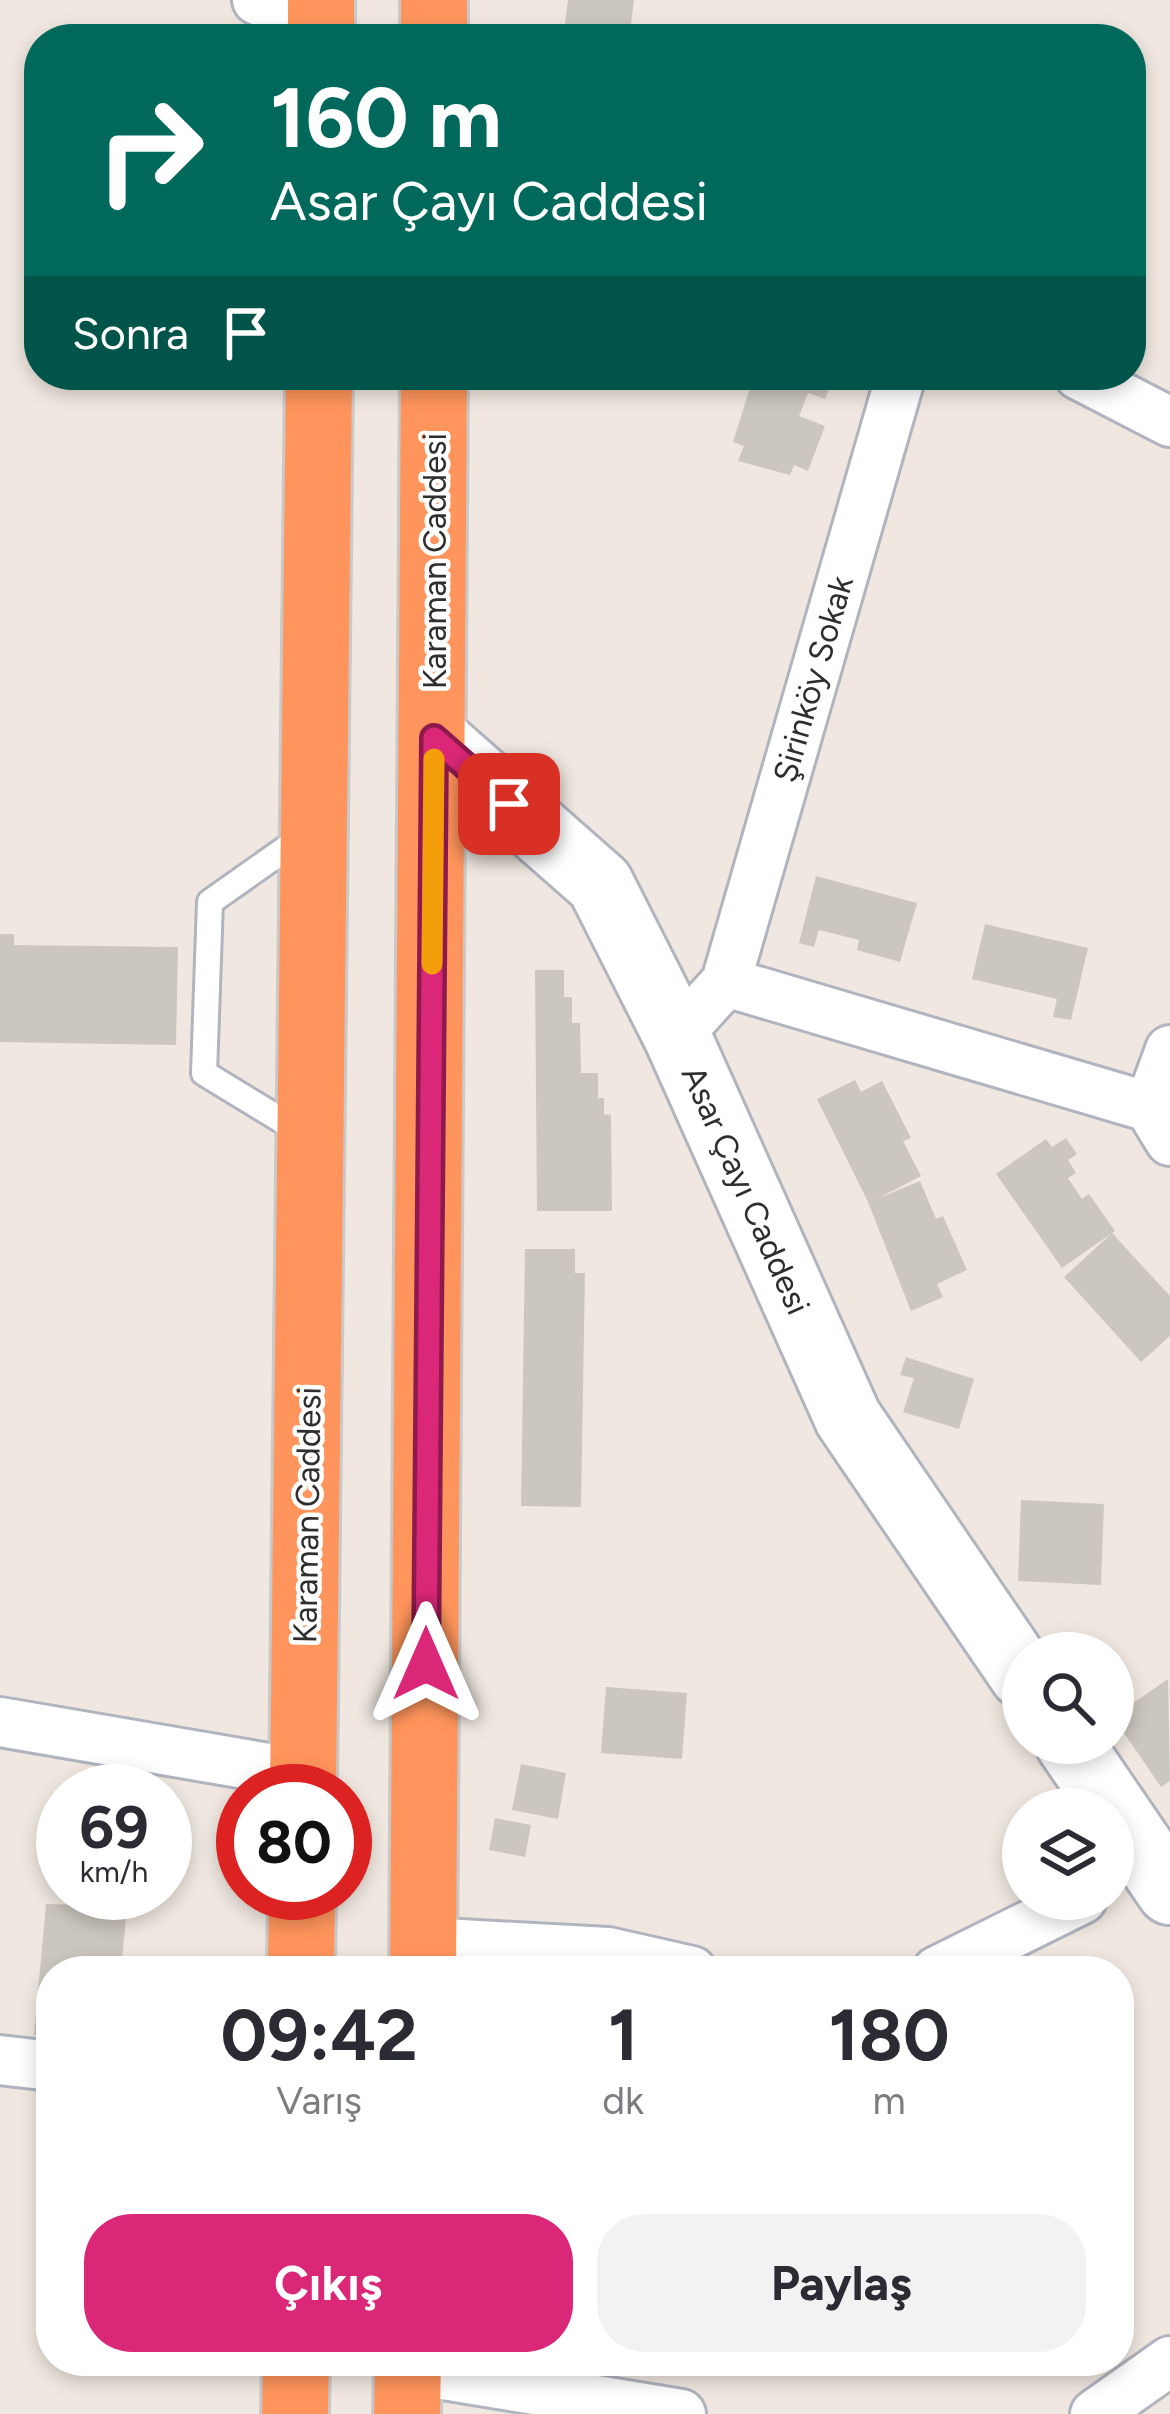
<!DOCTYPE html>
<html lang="tr">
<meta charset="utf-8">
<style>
body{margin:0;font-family:Figtree,sans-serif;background:#f2f2f3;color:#2b2b33;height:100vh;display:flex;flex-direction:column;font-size:45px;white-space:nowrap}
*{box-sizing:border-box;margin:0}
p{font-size:39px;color:#7c7c81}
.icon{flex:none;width:66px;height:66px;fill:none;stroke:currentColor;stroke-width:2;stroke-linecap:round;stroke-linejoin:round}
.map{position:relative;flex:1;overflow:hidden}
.drawer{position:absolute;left:36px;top:1956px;width:1098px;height:420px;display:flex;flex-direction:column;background:#fff;border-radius:48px;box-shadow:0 6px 18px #0003}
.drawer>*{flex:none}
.guide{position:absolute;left:24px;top:24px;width:1122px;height:366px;border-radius:48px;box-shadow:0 6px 18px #0003;background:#00695c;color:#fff;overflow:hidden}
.controls{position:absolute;left:1002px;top:1632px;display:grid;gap:24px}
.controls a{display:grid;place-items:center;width:132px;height:132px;border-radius:50%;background:#fff;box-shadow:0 6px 18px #0003;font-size:60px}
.speed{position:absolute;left:36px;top:1764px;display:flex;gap:24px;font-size:60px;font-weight:700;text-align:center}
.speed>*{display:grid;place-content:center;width:156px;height:156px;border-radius:50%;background:#fff;box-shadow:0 6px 18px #0003;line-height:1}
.speed small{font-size:30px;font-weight:400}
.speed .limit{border:18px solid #d22;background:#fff;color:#111}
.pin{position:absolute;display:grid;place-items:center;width:102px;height:102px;color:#fff;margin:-51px;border-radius:24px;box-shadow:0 6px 18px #0006}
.me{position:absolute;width:132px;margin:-66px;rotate:0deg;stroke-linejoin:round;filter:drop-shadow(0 0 9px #0008)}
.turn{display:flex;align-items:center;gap:42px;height:252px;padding:0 48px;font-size:54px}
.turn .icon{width:156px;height:156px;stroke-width:2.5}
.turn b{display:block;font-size:84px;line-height:102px}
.then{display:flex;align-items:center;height:114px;padding:0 48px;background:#0003;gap:24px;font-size:45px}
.eta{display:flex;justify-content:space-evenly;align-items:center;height:204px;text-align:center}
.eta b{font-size:72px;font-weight:700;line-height:84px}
.action{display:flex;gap:24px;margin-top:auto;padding:24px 48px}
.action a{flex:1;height:138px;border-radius:48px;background:#db2777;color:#fff;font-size:48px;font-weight:700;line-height:138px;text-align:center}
.action a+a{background:#f2f2f3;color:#2b2b33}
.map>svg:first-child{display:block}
.building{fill:#cbc6be}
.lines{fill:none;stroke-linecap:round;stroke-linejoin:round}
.lane-casing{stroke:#b0b4be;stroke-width:30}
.street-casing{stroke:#b0b4be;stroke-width:54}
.secondary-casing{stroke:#b0b4be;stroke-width:72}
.highway-casing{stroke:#c9c9c9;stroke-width:72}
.lane{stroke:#fff;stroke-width:24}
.street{stroke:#fff;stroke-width:48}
.secondary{stroke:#fff;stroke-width:66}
.highway{stroke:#ff955c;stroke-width:66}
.route-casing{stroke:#8e194d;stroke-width:30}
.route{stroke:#db2777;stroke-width:21}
.slow{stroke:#f59e0b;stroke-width:21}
.labels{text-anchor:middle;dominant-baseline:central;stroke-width:9;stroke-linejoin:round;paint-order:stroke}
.street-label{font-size:33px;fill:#2e2e2e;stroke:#fff}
</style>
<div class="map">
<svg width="1170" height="2414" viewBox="0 0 1170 2414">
<rect width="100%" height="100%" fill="#f0e8e0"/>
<path class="building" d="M568,0H634L629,39H563Z
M754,375H812L830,387L825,399L808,393L799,416L825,426L808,471L794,465L790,475L738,461L744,446L733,442Z
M816,876L917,903L900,962L857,950L859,940L819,930L814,947L799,943Z
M985,924L1088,948L1071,1020L1053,1017L1057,999L972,979Z
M0,934H14V945L178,947L176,1045L0,1042Z
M535,970H564V997H572V1023H580L581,1073H598V1098H604V1114L611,1115L612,1211H537Z
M855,1080L861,1092L882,1081L911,1138L903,1141L921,1176L877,1199L920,1181L936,1219L943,1216L967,1270L937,1284L943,1297L911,1311L868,1202L817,1099Z
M1066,1138L1077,1154L1068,1160L1076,1173L1068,1178L1082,1199L1089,1194L1115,1231L1062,1268L996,1174L1046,1139L1052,1147Z
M1112,1233L1170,1296V1336L1141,1362L1064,1277Z
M525,1249H575V1273H585L581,1507L521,1506Z
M906,1357L974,1379L959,1429L903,1412L914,1378L900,1375Z
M1021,1500L1104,1504L1101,1585L1018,1581Z
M1168,1679L1170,1781L1161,1787L1113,1717Z
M606,1687L687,1693L682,1759L601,1753Z
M521,1764L566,1773L558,1819L512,1810Z
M495,1818L531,1825L525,1857L489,1850Z
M46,1904L127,1906L121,1971H51V2037L34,2035Z"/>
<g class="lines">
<g class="lane-casing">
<path id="lane" d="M304,1134L204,1073L210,902L305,835"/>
</g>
<g class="street-casing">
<path id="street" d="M257,0L321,28
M1079,375L1170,422
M726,982L901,375
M677,1036L726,982L1149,1107L1170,1141
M1149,1107L1170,1050
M0,1722L303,1774
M424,1942L608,1952L692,1971
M937,1971L1082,1899
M0,2060L51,2066
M407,2369L681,2414
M1095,2414L1170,2361"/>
</g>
<g class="secondary-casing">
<path id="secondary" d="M434,738L600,884L677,1036L848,1418L1023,1675
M1069,1743L1170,1891"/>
</g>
<g class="highway-casing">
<path id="highway" d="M434,0V39
M321,39V0
M303,1791L319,375
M301,1971L302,1893
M423,1971L434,375
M295,2414L296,2361
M407,2414L408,2361"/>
</g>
<use href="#lane" class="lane"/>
<use href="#street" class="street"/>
<use href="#secondary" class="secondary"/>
<use href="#highway" class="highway"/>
</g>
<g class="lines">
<g class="route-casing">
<path id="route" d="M426,1664L434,738L509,804"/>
</g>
<use href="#route" class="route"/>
<path class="slow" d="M432,964L434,759"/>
</g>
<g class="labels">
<g class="street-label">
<text transform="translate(434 561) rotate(-90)">Karaman Caddesi</text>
<text transform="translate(813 679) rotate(-74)">Şirinköy Sokak</text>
<text transform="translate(746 1190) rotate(66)">Asar Çayı Caddesi</text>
<text transform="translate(307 1515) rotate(-89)">Karaman Caddesi</text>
</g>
</g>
</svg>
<div class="controls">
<a><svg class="icon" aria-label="search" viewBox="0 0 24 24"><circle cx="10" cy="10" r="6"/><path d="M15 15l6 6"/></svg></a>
<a><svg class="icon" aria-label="layers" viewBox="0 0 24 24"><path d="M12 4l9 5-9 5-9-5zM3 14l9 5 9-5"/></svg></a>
</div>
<div class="speed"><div>69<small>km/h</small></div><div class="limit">80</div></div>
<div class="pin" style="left:509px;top:804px;background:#d93025"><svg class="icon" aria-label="arrive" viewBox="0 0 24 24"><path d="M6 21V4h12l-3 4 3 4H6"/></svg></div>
<svg class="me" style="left:426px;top:1664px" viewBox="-20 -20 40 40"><path d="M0-17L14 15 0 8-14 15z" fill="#db2777" stroke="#fff" stroke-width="4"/></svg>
<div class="guide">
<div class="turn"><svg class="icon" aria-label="right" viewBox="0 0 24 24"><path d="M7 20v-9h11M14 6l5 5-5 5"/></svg><div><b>160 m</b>Asar Çayı Caddesi</div></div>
<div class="then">Sonra<svg class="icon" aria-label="arrive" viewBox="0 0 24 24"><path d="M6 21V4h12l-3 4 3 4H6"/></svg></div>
</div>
<section class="drawer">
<div class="eta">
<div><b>09:42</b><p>Varış</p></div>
<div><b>1</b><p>dk</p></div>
<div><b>180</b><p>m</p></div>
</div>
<div class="action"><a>Çıkış</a><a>Paylaş</a></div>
</section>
</div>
